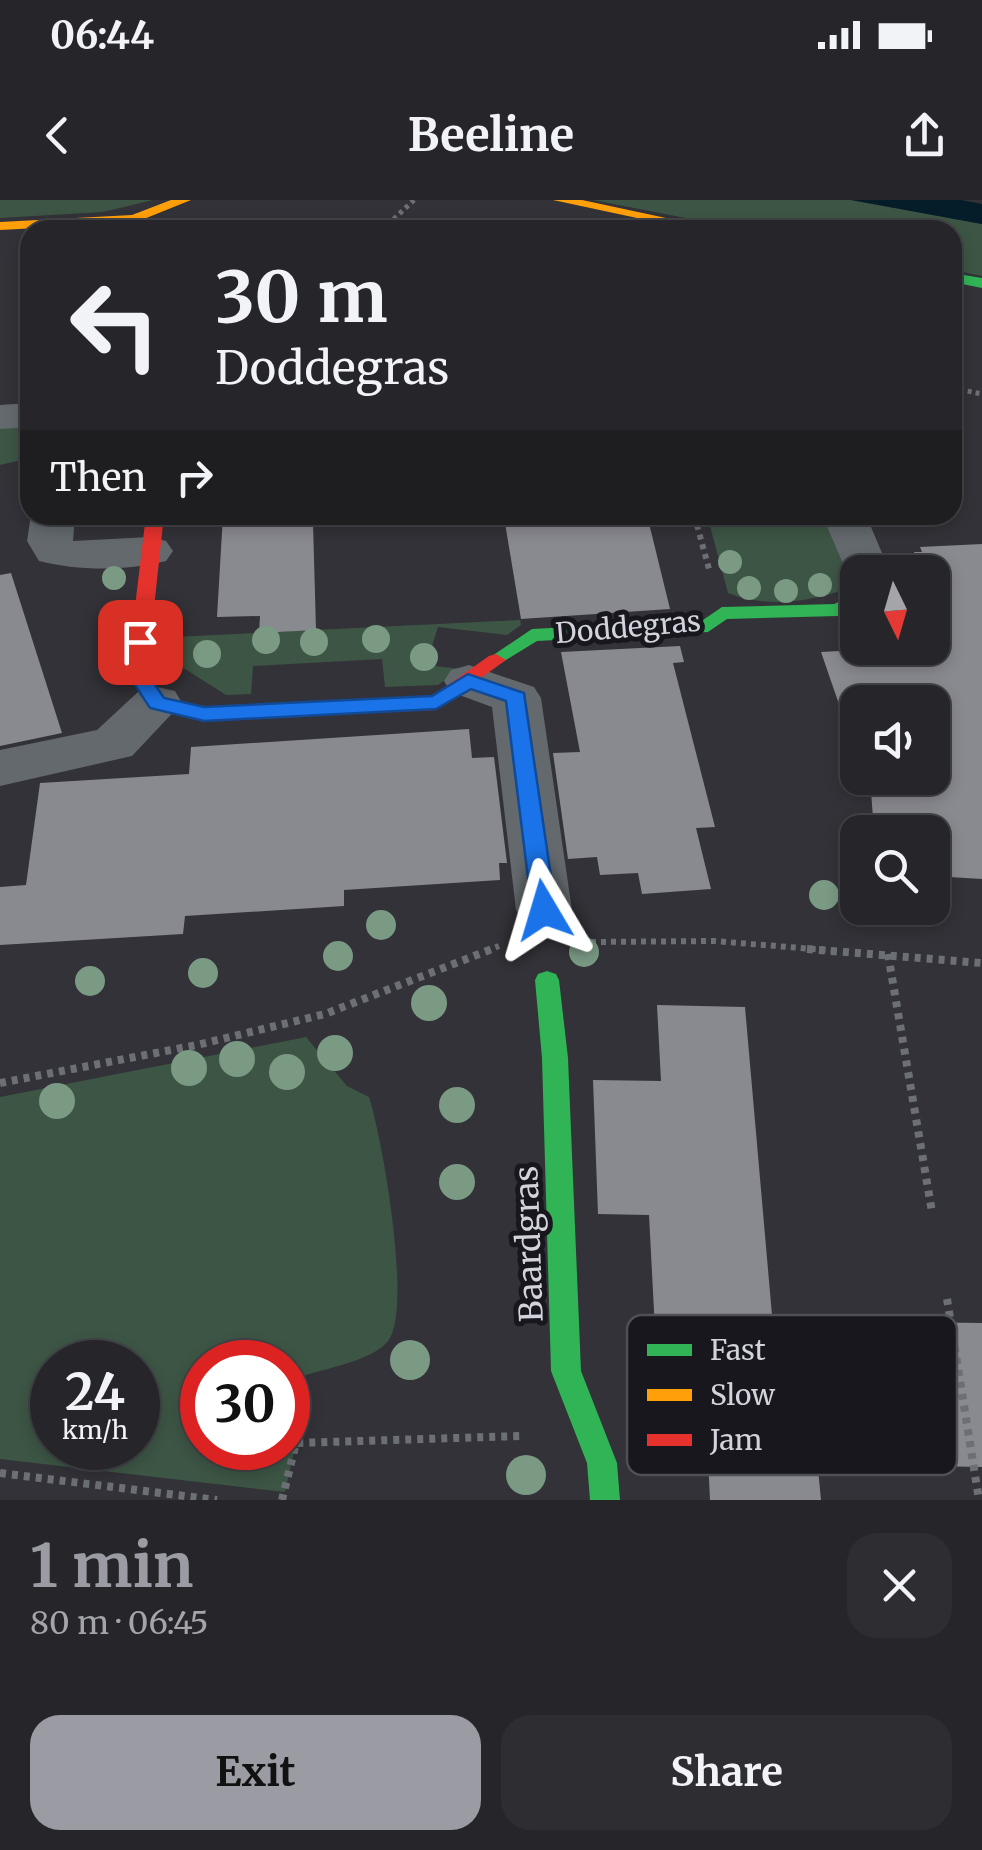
<!DOCTYPE html>
<meta charset="utf-8">
<style>
body{margin:0;font-family:Merriweather,serif;background:#2e2e32;color:#f1f3f6;height:100vh;display:flex;flex-direction:column;font-size:38px;white-space:nowrap}
*{box-sizing:border-box;margin:0}
p{font-size:32px;color:#a4a5a8}
.icon{flex:none;width:55px;height:55px;fill:none;stroke:currentColor;stroke-width:2;stroke-linecap:round;stroke-linejoin:round}
.map{position:relative;height:1300px;overflow:hidden}
.details{display:flex;flex-direction:column;background:#26262a;flex:1}
.details>*{flex:none}
.guide{position:absolute;left:20px;top:20px;width:942px;height:305px;border-radius:30px;box-shadow:0 5px 15px #0003,0 0 0 2px #424347;background:#26262a;color:#f1f3f6;overflow:hidden}
.needle{width:65px;rotate:175deg}
.controls{position:absolute;left:840px;top:355px;display:grid;gap:20px}
.controls a{display:grid;place-items:center;width:110px;height:110px;border-radius:20px;background:#26262a;box-shadow:0 5px 15px #0003,0 0 0 2px #424347;font-size:50px}
.speed{position:absolute;left:30px;top:1140px;display:flex;gap:20px;font-size:50px;font-weight:700;text-align:center}
.speed>*{display:grid;place-content:center;width:130px;height:130px;border-radius:50%;background:#26262a;box-shadow:0 5px 15px #0003,0 0 0 2px #424347;line-height:1}
.speed small{font-size:25px;font-weight:400}
.speed .limit{border:15px solid #d22;background:#fff;color:#111}
.pin{position:absolute;display:grid;place-items:center;width:85px;height:85px;color:#fff;margin:-42px;border-radius:20px;box-shadow:0 5px 15px #0006}
.me{position:absolute;width:110px;margin:-55px;rotate:353deg;stroke-linejoin:round;filter:drop-shadow(0 0 8px #0008)}
.turn{display:flex;align-items:center;gap:35px;height:210px;padding:0 30px;font-size:45px}
.turn .icon{width:130px;height:130px;stroke-width:2.5}
.turn b{display:block;font-size:70px;line-height:85px}
.then{display:flex;align-items:center;height:95px;padding:0 30px;background:#0003;gap:20px;font-size:38px}
.round{display:grid;place-items:center;flex:none;width:105px;height:105px;border-radius:30px;background:#2e2e32}
.overview{display:flex;align-items:center;justify-content:space-between;height:170px;padding:0 30px}
h1{font-size:60px;font-weight:700;line-height:75px;color:#9b9ba3}
.action{display:flex;gap:20px;margin-top:auto;padding:20px 30px}
.action a{flex:1;height:115px;border-radius:30px;background:#9b9ba3;color:#111;font-size:40px;font-weight:700;line-height:115px;text-align:center}
.action a+a{background:#2e2e32;color:#f1f3f6}
.status{display:flex;justify-content:space-between;align-items:center;height:70px;padding:0 50px;background:#26262a;direction:ltr}
.status svg{height:28px;fill:currentColor}
header{display:flex;justify-content:space-between;align-items:center;height:130px;padding:0 30px;background:#26262a;font-size:45px;font-weight:700}
.map>svg:first-child{display:block}
.green{fill:#3d5544;fill-rule:evenodd}
.water{fill:#041d29}
.building{fill:#898990}
.lines{fill:none;stroke-linecap:round;stroke-linejoin:round}
.path-far2{stroke:#6c6f73;stroke-width:5;stroke-dasharray:4 4;stroke-linecap:butt}
.path-far1{stroke:#6c6f73;stroke-width:6;stroke-dasharray:5 5;stroke-linecap:butt}
.path{stroke:#6c6f73;stroke-width:8;stroke-dasharray:6 6;stroke-linecap:butt}
.street{fill:#63696d;fill-rule:evenodd}
.fast{fill:#30b455;fill-rule:evenodd}
.slow{fill:#ff9f0a;fill-rule:evenodd}
.jam{fill:#e5322d;fill-rule:evenodd}
.tree{fill:#7a9a84}
.route{fill:#1a73e8;stroke:#114b97;stroke-width:2.5}
.labels{text-anchor:middle;dominant-baseline:central;stroke-width:10;stroke-linejoin:round;paint-order:stroke}
.street-label{font-size:28px;fill:#d3d3dd;stroke:#17171d}
.near-street-label{font-size:32px;fill:#d3d3dd;stroke:#17171d}
.key{fill:#17171d;stroke:#4f4f57;stroke-width:2.5}
.key-label{font-size:28px;fill:#d3d3dd}
</style>
<div class="status"><b>06:44</b><svg viewBox="0 0 49 12"><path d="M0 12V9h3v3zM5 12V6h3v6zM10 12V3h3v9zM15 12V0h3v12zM26 1h20v11H26zM47 4h2v5h-2z"/></svg></div>
<header><svg class="icon" aria-label="back" viewBox="0 0 24 24"><path d="M15 5l-7 7 7 7"/></svg>Beeline<svg class="icon" aria-label="share" viewBox="0 0 24 24"><path d="M12 15V3M7 8l5-5 5 5M5 13v7h14v-7"/></svg></header>
<div class="map">
<svg width="982" height="1300" viewBox="0 0 982 1300">
<rect width="100%" height="100%" fill="#323238"/>
<path class="green" d="M0,0H153L103,12L0,18Z
M593,0H851L982,24V76L953,70L952,30H747Z
M30,225V258L0,265V227Z
M707,315H827L848,374L837,392C802,403 763,407 728,393Z
M520,420L521,425L507,435L438,427L426,465L461,469L438,485L385,487L382,459L253,466L251,494L226,495L171,460L173,437Z
M306,837L347,886L369,897C382,936 413,1110 388,1141C370,1164 314,1169 288,1182V1162H202V1248H288V1222L296,1243L285,1292L0,1259V897ZM52,1162H138V1248H52Z"/>
<path class="water" d="M851,0H961L982,4V24Z"/>
<path class="building" d="M223,315H293V324L313,323L316,430L259,433L260,416L217,417Z
M536,315H647L670,409L521,419L504,317Z
M982,344V679L932,676V632L874,631L870,578H932V502H858V512L842,513L821,452L952,445L932,397V372H923L914,352H922L920,347Z
M11,373L62,533L0,546V375Z
M680,446L684,462L673,463L715,627L696,628L711,689L642,694L638,673L600,675L597,657L568,659L553,553L580,552L561,452Z
M469,529L472,558L494,557L507,663H499L500,680L344,690V706L185,716L183,734L0,745V687L26,685L40,583L189,574L191,547Z
M657,805L745,807L777,1172L809,1175L821,1300H710L704,1173L672,1171L671,1131L655,1130L649,1015L598,1014L593,880L661,881Z
M904,1122L982,1123V1267L926,1266Z"/>
<g class="lines">
<path class="path-far2" d="M382,30L414,0
M952,188L982,194
M694,315L697,328"/>
<path class="path-far1" d="M697,325L709,369
M591,742L714,741L838,751
M486,751L499,746"/>
<path class="path" d="M807,749L982,763
M888,754L932,1012
M0,883L197,845L325,814L492,749
M947,1099L979,1300
M0,1273L217,1300
M282,1300L296,1243L521,1236"/>
<path class="street" d="M30,203V227L0,229V205Z
M31,315H75L73,341L150,337L166,341L173,351L166,361C125,371 79,371 39,361L27,341Z
M822,315H866L890,372H858V384L851,382Z
M469,465L534,487L541,498L572,710L564,725L544,731L524,725L516,710L492,507L451,492L444,481L451,470Z
M157,487L175,491L182,503L132,556L0,586V550L97,530L139,491Z"/>
<path class="fast" d="M952,73L982,78V88L952,82Z
M858,394V408L838,416L727,419L708,432L537,441L496,466L486,460L532,429L703,420L722,407L834,404Z
M547,771L556,774L559,780L568,858L581,1171L617,1263L620,1300H590L587,1263L551,1171L542,858L535,780L538,774Z"/>
<path class="slow" d="M171,0H191L134,23L0,30V22L132,15Z
M553,0H582L722,30H693Z"/>
<path class="jam" d="M146,315H164L147,473L164,498L203,507L431,497L489,456L496,454L506,460L436,510L203,521L150,508L127,473Z"/>
</g>
<g class="tree">
<circle cx="730" cy="362" r="12"/>
<circle cx="114" cy="378" r="12"/>
<circle cx="820" cy="385" r="12"/>
<circle cx="749" cy="388" r="12"/>
<circle cx="786" cy="391" r="12"/>
<circle cx="376" cy="439" r="14"/>
<circle cx="266" cy="440" r="14"/>
<circle cx="314" cy="442" r="14"/>
<circle cx="207" cy="454" r="14"/>
<circle cx="424" cy="457" r="14"/>
<circle cx="824" cy="695" r="15"/>
<circle cx="381" cy="725" r="15"/>
<circle cx="584" cy="752" r="15"/>
<circle cx="338" cy="756" r="15"/>
<circle cx="203" cy="773" r="15"/>
<circle cx="90" cy="781" r="15"/>
<circle cx="429" cy="803" r="18"/>
<circle cx="335" cy="853" r="18"/>
<circle cx="237" cy="859" r="18"/>
<circle cx="189" cy="868" r="18"/>
<circle cx="287" cy="872" r="18"/>
<circle cx="57" cy="901" r="18"/>
<circle cx="457" cy="905" r="18"/>
<circle cx="457" cy="982" r="18"/>
<circle cx="410" cy="1160" r="20"/>
<circle cx="526" cy="1275" r="20"/>
</g>
<path class="route" d="M140,436L150,442L147,473L164,498L204,507L432,496L468,474L524,493L556,710L553,716L544,718L532,710L506,501L471,489L436,509L204,521L150,508L127,473L130,442Z"/>
<g class="labels">
<g class="street-label">
<text transform="translate(628 427) rotate(-5)">Doddegras</text>
</g>
<g class="near-street-label">
<text transform="translate(529 1044) rotate(-92)">Baardgras</text>
</g>
</g>
<rect x="627" y="1115" width="330" height="160" rx="15" class="key"/>
<rect x="647" y="1144" width="45" height="12" fill="#30b455"/>
<rect x="647" y="1189" width="45" height="12" fill="#ff9f0a"/>
<rect x="647" y="1234" width="45" height="12" fill="#e5322d"/>
<g class="key-label">
<text x="710" y="1160">Fast</text>
<text x="710" y="1205">Slow</text>
<text x="710" y="1250">Jam</text>
</g>
</svg>
<div class="controls">
<a><svg class="needle" viewBox="-14 -14 28 28"><path d="M0-13l5 13h-10z" fill="#e53935"/><path d="M0 13l5-13h-10z" fill="#a4a5a8"/></svg></a>
<a><svg class="icon" aria-label="sound" viewBox="0 0 24 24"><path d="M4 9h4l5-4v14l-5-4H4zM17 9q2 3 0 6"/></svg></a>
<a><svg class="icon" aria-label="search" viewBox="0 0 24 24"><circle cx="10" cy="10" r="6"/><path d="M15 15l6 6"/></svg></a>
</div>
<div class="speed"><div>24<small>km/h</small></div><div class="limit">30</div></div>
<div class="pin" style="left:140px;top:442px;background:#d93025"><svg class="icon" aria-label="arrive" viewBox="0 0 24 24"><path d="M6 21V4h12l-3 4 3 4H6"/></svg></div>
<svg class="me" style="left:544px;top:710px" viewBox="-20 -20 40 40"><path d="M0-17L14 15 0 8-14 15z" fill="#1a73e8" stroke="#fff" stroke-width="4"/></svg>
<div class="guide">
<div class="turn"><svg class="icon" aria-label="left" viewBox="0 0 24 24"><path d="M17 20v-9H6M10 6l-5 5 5 5"/></svg><div><b>30 m</b>Doddegras</div></div>
<div class="then">Then<svg class="icon" aria-label="right" viewBox="0 0 24 24"><path d="M7 20v-9h11M14 6l5 5-5 5"/></svg></div>
</div>
</div>
<section class="details">
<div class="overview"><div><h1>1 min</h1><p>80 m · 06:45</p></div><a class="round"><svg class="icon" aria-label="close" viewBox="0 0 24 24"><path d="M6 6l12 12M18 6L6 18"/></svg></a></div>
<div class="action"><a>Exit</a><a>Share</a></div>
</section>
